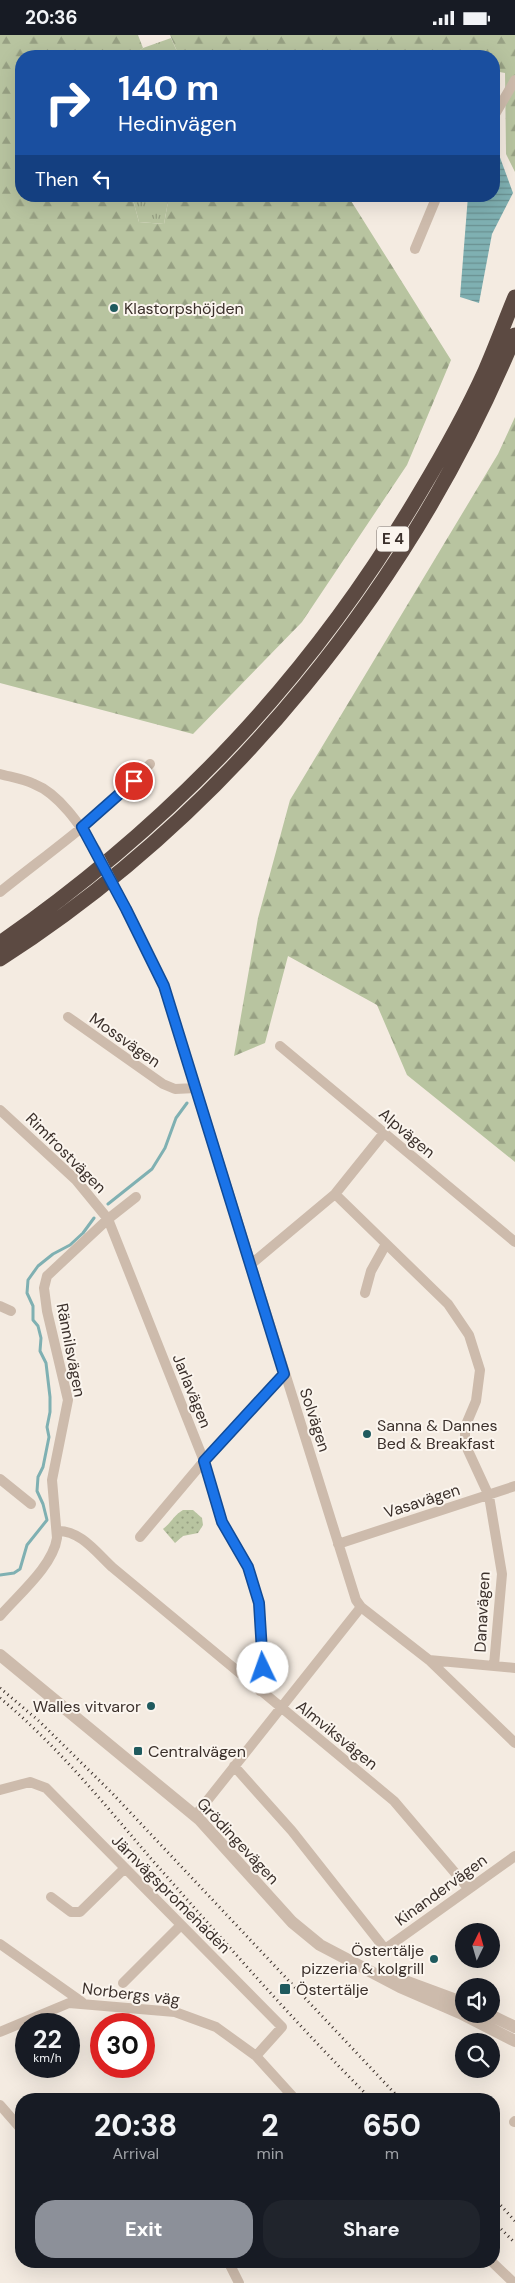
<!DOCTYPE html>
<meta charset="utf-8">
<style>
body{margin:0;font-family:"DM Sans",sans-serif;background:#20242c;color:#f1f3f6;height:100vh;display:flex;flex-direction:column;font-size:19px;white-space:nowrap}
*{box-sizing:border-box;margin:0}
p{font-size:16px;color:#9ea1a6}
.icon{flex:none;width:28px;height:28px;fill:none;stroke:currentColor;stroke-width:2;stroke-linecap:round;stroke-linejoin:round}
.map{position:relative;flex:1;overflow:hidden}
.panel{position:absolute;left:15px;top:2058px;width:485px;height:175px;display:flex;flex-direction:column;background:#171b24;border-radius:20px;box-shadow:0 5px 20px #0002}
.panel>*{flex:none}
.guide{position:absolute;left:15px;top:15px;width:485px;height:152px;border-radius:20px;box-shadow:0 5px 20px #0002;background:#1a4fa0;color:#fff;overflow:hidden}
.needle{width:32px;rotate:5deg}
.buttons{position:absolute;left:455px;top:1888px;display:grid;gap:10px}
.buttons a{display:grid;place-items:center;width:45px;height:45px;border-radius:50%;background:#171b24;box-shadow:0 5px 20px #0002;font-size:25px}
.speed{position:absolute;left:15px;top:1978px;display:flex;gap:10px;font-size:25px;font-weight:700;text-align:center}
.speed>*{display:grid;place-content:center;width:65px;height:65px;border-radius:50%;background:#171b24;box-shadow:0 5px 20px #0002;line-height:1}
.speed small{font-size:12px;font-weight:400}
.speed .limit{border:8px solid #d22;background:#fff;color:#111}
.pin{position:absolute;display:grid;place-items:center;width:42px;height:42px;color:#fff;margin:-21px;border:2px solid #fff;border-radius:50%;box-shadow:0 1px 5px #0007}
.me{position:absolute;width:55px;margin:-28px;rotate:357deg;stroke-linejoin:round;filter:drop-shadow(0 0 4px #0008)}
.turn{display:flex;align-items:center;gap:18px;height:105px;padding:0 20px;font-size:22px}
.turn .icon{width:65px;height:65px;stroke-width:2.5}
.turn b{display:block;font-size:35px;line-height:42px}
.then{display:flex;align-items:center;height:48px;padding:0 20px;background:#0003;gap:10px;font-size:19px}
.eta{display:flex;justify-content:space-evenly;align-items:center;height:85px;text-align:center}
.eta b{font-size:30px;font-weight:800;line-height:35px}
.primary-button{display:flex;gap:10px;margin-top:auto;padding:10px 20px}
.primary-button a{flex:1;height:58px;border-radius:20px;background:#8c9099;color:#fff;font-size:20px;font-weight:800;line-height:58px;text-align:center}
.primary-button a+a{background:#20242c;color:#f1f3f6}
.status{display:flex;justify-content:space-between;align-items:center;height:35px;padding:0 25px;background:#171b24;direction:ltr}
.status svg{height:14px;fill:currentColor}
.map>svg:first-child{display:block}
.grass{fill:url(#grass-tufts)}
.forest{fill:url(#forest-firs)}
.park{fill:url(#park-dots)}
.water{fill:url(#water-rules)}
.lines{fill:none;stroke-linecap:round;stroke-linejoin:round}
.stream{stroke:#7fb0b2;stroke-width:3}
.minor{stroke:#cdbbac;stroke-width:10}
.tertiary{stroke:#cdbbac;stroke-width:12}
.motorway{stroke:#5c4a42;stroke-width:15}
.rail{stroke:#3b302b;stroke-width:3;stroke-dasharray:1 4;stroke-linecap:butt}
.minor-bridge{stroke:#cdbbac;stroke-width:10}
.route-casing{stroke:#114b97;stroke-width:12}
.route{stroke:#1a73e8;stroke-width:9}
.poi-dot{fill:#1f5a5e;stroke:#fbf5ee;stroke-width:2}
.labels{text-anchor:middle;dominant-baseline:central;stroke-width:4;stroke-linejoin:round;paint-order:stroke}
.shield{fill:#fbf5ee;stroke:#756b66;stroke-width:1}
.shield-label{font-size:15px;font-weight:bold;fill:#3b302b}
.poi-label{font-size:16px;fill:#3b302b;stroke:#fbf5ee;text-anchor:start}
.street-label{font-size:16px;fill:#3b302b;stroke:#fbf5ee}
</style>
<div class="status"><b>20:36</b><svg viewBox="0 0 49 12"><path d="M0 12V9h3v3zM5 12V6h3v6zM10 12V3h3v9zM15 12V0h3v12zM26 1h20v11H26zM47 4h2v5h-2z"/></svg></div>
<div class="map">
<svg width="515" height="2248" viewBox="0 0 515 2248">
<defs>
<pattern id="grass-tufts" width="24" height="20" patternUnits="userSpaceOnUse" patternTransform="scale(1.25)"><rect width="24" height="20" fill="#b8c4a0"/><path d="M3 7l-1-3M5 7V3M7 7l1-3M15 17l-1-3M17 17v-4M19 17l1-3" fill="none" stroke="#97a083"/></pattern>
<pattern id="forest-firs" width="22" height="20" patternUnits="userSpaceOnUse" patternTransform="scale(1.25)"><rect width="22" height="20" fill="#b8c4a0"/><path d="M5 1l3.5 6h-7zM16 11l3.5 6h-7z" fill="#97a083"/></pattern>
<pattern id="park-dots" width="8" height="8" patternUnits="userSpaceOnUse" patternTransform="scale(1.25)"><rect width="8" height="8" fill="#b8c4a0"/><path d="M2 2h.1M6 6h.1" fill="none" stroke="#97a083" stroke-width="1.8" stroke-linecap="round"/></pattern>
<pattern id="water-rules" width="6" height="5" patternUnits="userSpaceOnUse" patternTransform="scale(1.25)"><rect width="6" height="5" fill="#7fb0b2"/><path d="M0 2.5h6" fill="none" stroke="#699091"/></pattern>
</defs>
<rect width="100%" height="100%" fill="#f4ebe1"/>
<path class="grass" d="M171,3L179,21H132L143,13Z
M132,161H169L164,189L139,187Z"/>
<path class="forest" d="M0,0H138L143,13L132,21H21V161H132L139,187L164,189L169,161H348L451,325L407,430L302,587L193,699L0,648Z
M170,0H515V137L506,119L505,38L494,36V21H179Z
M515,382V1127L407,1040L377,970L288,921L265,1008L234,1021L258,883L290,765L498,419Z"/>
<path class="park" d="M183,1475H193L202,1483L203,1490L198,1498L183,1501L175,1508L163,1494C171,1488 174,1480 183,1475Z"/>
<path class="water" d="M494,106L513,158L492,199L479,268L460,262L468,161H494Z"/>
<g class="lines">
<path class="stream" d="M108,1169L152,1134L165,1113L176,1083L187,1068
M0,1540L14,1538L20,1534L27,1510L47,1485L43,1469L37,1456L38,1442L43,1432L49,1402L47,1392L50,1377V1362L46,1328L40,1316L41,1303L38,1291L33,1285V1271L27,1258L28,1245L38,1231L53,1219L70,1210L83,1198L94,1183"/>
<path class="minor" d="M494,81L515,45
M415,214L437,161
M0,739C11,742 24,744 34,749C60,759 81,792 96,815
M0,857C51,816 106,778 150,729
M126,874L164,951L356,1565L361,1572L429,1625L515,1708
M68,982L163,1049L175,1054L196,1053
M280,1011L515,1207
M0,1075L76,1145L108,1184L204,1426L222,1487L248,1532L259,1567L263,1633L260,1656
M335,1159L448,1269L469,1300L480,1335L476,1366L465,1392V1409L489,1461L502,1539L494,1630
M250,1230L335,1159L384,1098
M365,1258L371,1236L386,1209
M0,1271L11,1276
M0,1444L31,1469
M57,1496C80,1495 96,1517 112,1532L394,1766L468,1853
M140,1502L204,1426L284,1339
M338,1509L515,1451
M0,1581C18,1560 53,1531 57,1503L52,1445L68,1365L47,1276L44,1253L47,1241L108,1184L136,1162
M429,1625L515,1633
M234,1731L292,1796L385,1914L515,1821
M0,1755L30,1747L46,1753L282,1992L256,2021
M195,1781L361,1572
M51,1862L71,1877H80L125,1833
M0,1909L82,1967
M123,1948L181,1890
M0,1997L69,1968L175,1977L216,1992L256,2021L295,2064
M0,2070L21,2094
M514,2087L515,2086
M228,2226L239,2248
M491,2226L514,2248"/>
<path class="tertiary" d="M0,1620L199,1784L292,1887L320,1910L400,1952L460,1978L515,2006
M391,1941L464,1968
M488,1979L515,1992"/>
<path class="motorway" d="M0,908C174,787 312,641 419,459C443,419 466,378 485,336C496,311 505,286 515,262
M0,924C229,777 411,551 515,300"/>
<path class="rail" d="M0,1653L39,1686L112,1758L400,2064
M0,1663C57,1710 105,1770 153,1826C224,1906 295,1988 371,2064
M494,2163L515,2186
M494,2187L515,2208"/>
<path class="minor-bridge" d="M96,815L126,874"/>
</g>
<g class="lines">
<g class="route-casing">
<path id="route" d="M134,746L82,792L126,874L164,951L284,1339L204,1426L222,1487L248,1532L259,1568L263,1633"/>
</g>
<use href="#route" class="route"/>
</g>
<g class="poi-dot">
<circle cx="114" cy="273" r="5"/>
<circle cx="367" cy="1399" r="5"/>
<circle cx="151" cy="1671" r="5"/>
<rect x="133" y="1711" width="10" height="10" rx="2.5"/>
<circle cx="434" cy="1924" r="5"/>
<rect x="279" y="1948" width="12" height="12" rx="2.5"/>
</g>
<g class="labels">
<rect class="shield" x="377" y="491.5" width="32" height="25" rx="4"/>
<g class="shield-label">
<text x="393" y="504">E 4</text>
</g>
<g class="poi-label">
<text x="124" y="273">Klastorpshöjden</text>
<text x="377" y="1390">Sanna &amp; Dannes<tspan x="377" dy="18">Bed &amp; Breakfast</tspan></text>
<text x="141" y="1671" text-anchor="end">Walles vitvaror</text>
<text x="148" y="1716">Centralvägen</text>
<text x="424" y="1915" text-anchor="end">Östertälje<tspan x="424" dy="18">pizzeria &amp; kolgrill</tspan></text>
<text x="296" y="1954">Östertälje</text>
</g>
<g class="street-label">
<text transform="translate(125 1005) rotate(35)">Mossvägen</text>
<text transform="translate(407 1098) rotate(40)">Alpvägen</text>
<text transform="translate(66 1118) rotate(45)">Rimfrostvägen</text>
<text transform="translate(71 1315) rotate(79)">Rännilsvägen</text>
<text transform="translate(192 1356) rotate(68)">Jarlavägen</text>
<text transform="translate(315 1385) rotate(72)">Solvägen</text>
<text transform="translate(422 1466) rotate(-18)">Vasavägen</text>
<text transform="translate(482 1577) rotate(-87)">Danavägen</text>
<text transform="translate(337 1700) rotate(39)">Almviksvägen</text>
<text transform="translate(238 1806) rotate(47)">Grödingevägen</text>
<text transform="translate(441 1855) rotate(-36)">Kinandervägen</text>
<text transform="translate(171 1859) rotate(45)">Järnvägspromenaden</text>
<text transform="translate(131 1959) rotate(7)">Norbergs väg</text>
</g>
</g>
</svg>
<div class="buttons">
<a><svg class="needle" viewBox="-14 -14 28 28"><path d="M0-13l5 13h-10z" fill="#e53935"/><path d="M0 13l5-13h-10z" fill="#9ea1a6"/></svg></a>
<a><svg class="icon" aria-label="sound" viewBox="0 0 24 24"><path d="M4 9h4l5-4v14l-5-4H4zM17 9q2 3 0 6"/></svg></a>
<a><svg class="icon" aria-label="search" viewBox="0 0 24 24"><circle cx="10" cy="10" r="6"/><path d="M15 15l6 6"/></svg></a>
</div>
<div class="speed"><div>22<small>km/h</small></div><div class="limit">30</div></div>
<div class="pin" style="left:134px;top:746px;background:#d93025"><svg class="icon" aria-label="arrive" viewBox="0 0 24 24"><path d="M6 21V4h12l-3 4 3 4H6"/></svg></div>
<svg class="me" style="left:263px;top:1633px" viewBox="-20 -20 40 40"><circle r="19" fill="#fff"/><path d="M0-13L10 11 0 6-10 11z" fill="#1a73e8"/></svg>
<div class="guide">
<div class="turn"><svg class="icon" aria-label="right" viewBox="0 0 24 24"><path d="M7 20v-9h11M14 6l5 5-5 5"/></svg><div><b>140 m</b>Hedinvägen</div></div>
<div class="then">Then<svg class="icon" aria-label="left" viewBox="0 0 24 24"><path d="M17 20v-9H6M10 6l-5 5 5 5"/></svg></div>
</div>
<section class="panel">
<div class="eta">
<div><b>20:38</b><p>Arrival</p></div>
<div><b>2</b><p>min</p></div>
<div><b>650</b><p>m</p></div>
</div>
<div class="primary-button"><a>Exit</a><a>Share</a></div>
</section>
</div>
